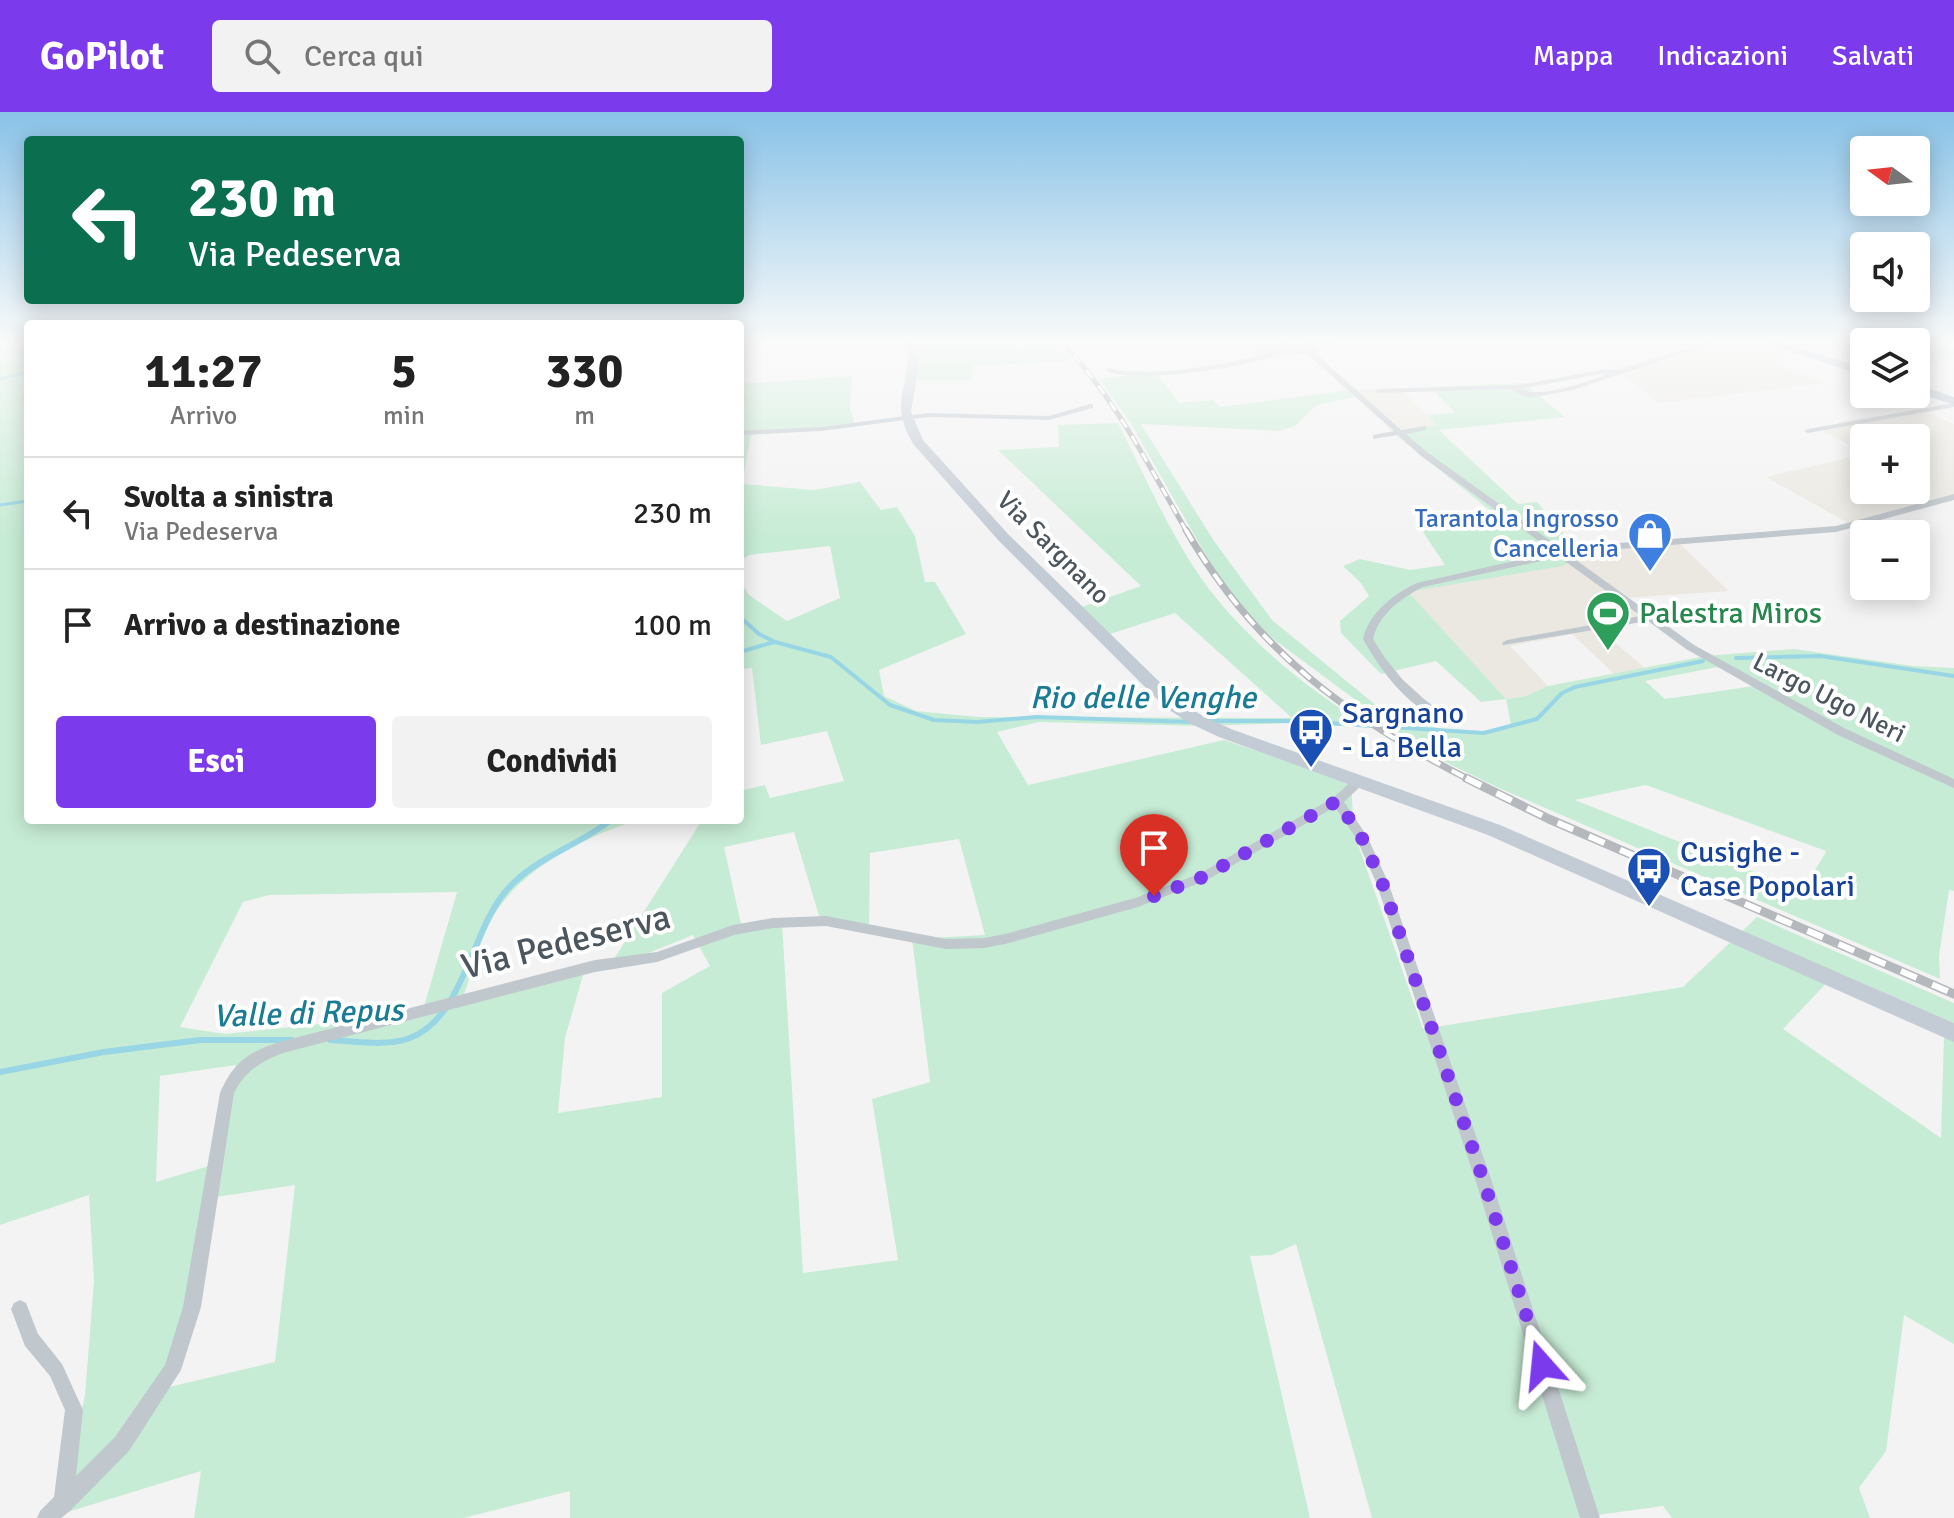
<!DOCTYPE html>
<html lang="it">
<meta charset="utf-8">
<style>
body{margin:0;font-family:Signika,sans-serif;background:#f2f2f2;color:#222;height:100vh;display:flex;flex-direction:column;font-size:30px;white-space:nowrap}
*{box-sizing:border-box;margin:0}
p{font-size:26px;color:#767676}
.icon{flex:none;width:44px;height:44px;fill:none;stroke:currentColor;stroke-width:2;stroke-linecap:round;stroke-linejoin:round}
.map{position:relative;flex:1;overflow:hidden}
.drawer{position:absolute;left:24px;top:208px;width:720px;height:504px;display:flex;flex-direction:column;background:#fff;border-radius:8px;box-shadow:0 4px 20px #0003}
.drawer>*{flex:none}
.banner{position:absolute;left:24px;top:24px;width:720px;height:168px;border-radius:8px;box-shadow:0 4px 20px #0003;background:#0b6e4f;color:#fff;overflow:hidden}
.needle{width:52px;rotate:285deg}
.fabs{position:absolute;left:1850px;top:24px;display:grid;gap:16px}
.fabs a{display:grid;place-items:center;width:80px;height:80px;border-radius:8px;background:#fff;box-shadow:0 4px 20px #0003;font-size:40px}
.pin{position:absolute;display:grid;place-items:center;width:68px;height:68px;color:#fff;margin:-82px -34px;border-radius:50% 50% 50% 0;rotate:-45deg;box-shadow:0 0 8px #0007}
.pin .icon{rotate:45deg}
.me{position:absolute;width:88px;margin:-44px;rotate:342deg;stroke-linejoin:round;filter:drop-shadow(0 0 6px #0008)}
.turn{display:flex;align-items:center;gap:28px;height:168px;padding:0 32px;font-size:36px}
.turn .icon{width:104px;height:104px;stroke-width:2.5}
.turn b{display:block;font-size:56px;line-height:68px}
.eta{display:flex;justify-content:space-evenly;align-items:center;height:136px;text-align:center}
.eta b{font-size:48px;font-weight:700;line-height:56px}
.cta{display:flex;gap:16px;margin-top:auto;padding:16px 32px}
.cta a{flex:1;height:92px;border-radius:8px;background:#7c3aed;color:#fff;font-size:32px;font-weight:700;line-height:92px;text-align:center}
.cta a+a{background:#f2f2f2;color:#222}
ul{padding:0;list-style:none}
li{display:flex;align-items:center;gap:24px;height:112px;padding:0 32px;border-top:2px solid #e0e0e0}
li div{flex:1}
li b{display:block;font-size:30px}
li em{font-style:normal}
header{display:flex;align-items:center;gap:48px;box-sizing:border-box;height:112px;padding:0 40px;background:#7c3aed;color:#fff}
header strong{font-size:38px}
nav{display:flex;gap:44px;margin-inline-start:auto;font-size:28px}
.search{width:560px;height:72px;background:#f2f2f2;display:flex;align-items:center;gap:20px;box-sizing:border-box;padding:0 28px;border-radius:8px;color:#767676;font-size:30px}
.map>svg:first-child{display:block}
.commercial{fill:#eae8e1}
.green{fill:#c7ecd5;fill-rule:evenodd}
.lines{fill:none;stroke-linecap:round;stroke-linejoin:round}
.stream-far2{stroke:#98d6e5;stroke-width:3}
.stream-far1{stroke:#98d6e5;stroke-width:4}
.stream{stroke:#98d6e5;stroke-width:6}
.street{fill:#c0c7cd;fill-rule:evenodd}
.secondary{fill:#c3cbd4;fill-rule:evenodd}
.primary{fill:#b5c2ce;fill-rule:evenodd}
.rail-far2-casing{stroke:#b5b8bc;stroke-width:5}
.rail-far1-casing{stroke:#b5b8bc;stroke-width:7}
.rail-casing{stroke:#b5b8bc;stroke-width:9}
.rail-far2{stroke:#fff;stroke-width:3;stroke-dasharray:10;stroke-linecap:butt}
.rail-far1{stroke:#fff;stroke-width:4;stroke-dasharray:13;stroke-linecap:butt}
.rail{stroke:#fff;stroke-width:6;stroke-dasharray:17;stroke-linecap:butt}
.route{stroke:#7c3aed;stroke-width:14;stroke-dasharray:0 25.2}
.labels{text-anchor:middle;dominant-baseline:central;stroke-width:8;stroke-linejoin:round;paint-order:stroke}
.far-shop-label{font-size:26px;fill:#366cbe;stroke:#fff;text-anchor:end}
.far-street-label{font-size:26px;fill:#4c565e;stroke:#fff}
.leisure-label{font-size:30px;fill:#27864d;stroke:#fff;text-anchor:start}
.transit-label{font-size:30px;fill:#164399;stroke:#fff;text-anchor:start}
.water-label{font-size:32px;font-style:italic;fill:#1a7c94;stroke:#fff}
.near-street-label{font-size:36px;fill:#4c565e;stroke:#fff}
</style>
<header>
<strong>GoPilot</strong>
<div class="search"><svg class="icon" aria-label="search" viewBox="0 0 24 24"><circle cx="10" cy="10" r="6"/><path d="M15 15l6 6"/></svg>Cerca qui</div>
<nav><a>Mappa</a><a>Indicazioni</a><a>Salvati</a></nav>
</header>
<div class="map">
<svg width="1954" height="1406" viewBox="0 0 1954 1406">
<rect width="100%" height="100%" fill="#f4f3f3"/>
<path class="commercial" d="M1718,228H1770L1800,237L1772,247L1786,256L1825,271L1658,291L1615,255L1642,250Z
M1399,276L1437,313L1392,320L1350,278Z
M1925,299L1954,312V383L1850,412L1766,365L1864,342V378H1916V326H1864V341L1823,319L1843,309Z
M1677,429L1729,479L1623,486L1650,506L1599,517L1645,556L1614,562L1572,522L1510,534L1548,574L1526,584L1506,587L1407,480L1563,454L1576,436Z"/>
<path class="green" d="M0,228H28V708H638C585,724 514,760 489,812C477,837 470,867 460,894L583,863L565,926L558,1001L662,985V881L710,854L693,823L607,858L702,708H740V679L765,673L770,686L844,669L827,619L761,633L752,556L740,557V469L749,483L787,509L840,486L830,434L749,443L740,449V272L852,264L850,296L855,315L751,323L742,372L814,378L860,370L881,398L897,395L915,424L925,470H935L966,522L879,558L884,584L916,599L978,605L1292,606L1175,501L1107,523L1079,496L1141,474L998,338L1059,335L1058,313L1118,311C1148,369 1175,436 1217,487C1257,536 1317,585 1373,616L1295,611L1201,614L1039,610L997,620L1028,673L1224,628L1351,670L1354,721L1423,917L1683,875L1757,805L1954,891V911L1837,860L1783,917L1941,1026L1944,925L1954,929V1232L1904,1203L1886,1339L1859,1376L1870,1406H1672L1663,1394L1576,1406H1372L1296,1132L1272,1143L1250,1144L1310,1406H570V1379L463,1406H194L201,1359L58,1403L85,1283L94,1169L89,1083L0,1113ZM794,720L819,804L869,817L870,741L959,727L985,823L912,827L930,970L872,987L898,1148L803,1161L782,810L741,812L724,735ZM457,780L421,905L383,915L347,909L225,922L180,915L243,790L269,783ZM236,953L222,1050L156,1070L160,964ZM295,1073L275,1250L165,1276L216,1085Z
M912,228H1051L1073,249L973,254L972,268H904Z
M1241,228H1346L1353,236L1258,247Z
M1857,228H1954V244L1936,251L1916,245V230Z
M1155,260L1179,291L1213,288L1220,295L1350,278L1354,285L1317,293L1295,314L1280,319L1141,312L1214,429L1272,508L1389,604L1414,599L1439,618L1478,620L1511,613L1506,587L1481,590L1436,549L1381,562L1341,521L1340,509L1369,484L1360,470L1343,454L1360,447L1410,458L1445,453L1423,420L1439,409L1501,407L1392,320L1436,313L1427,303L1455,301L1430,275L1524,271L1565,305L1439,318L1518,392L1537,390L1581,442L1563,454L1408,480L1506,587L1526,584L1548,574L1706,544L1794,537L1913,554L1954,556V779L1949,778L1939,844L1940,867L1499,676L1427,641L1272,526L1228,482L1130,310L1099,267ZM1723,554L1754,574L1665,587L1645,569ZM1646,673L1826,739V740L1802,779L1575,688Z"/>
<g class="lines">
<path class="stream-far2" d="M0,267L28,260
M0,393L28,389"/>
<path class="stream-far1" d="M740,505L759,522L775,530L831,545L890,593L934,608L977,610L1037,605L1192,610
M740,540L774,530
M1736,546L1820,544L1954,564
M1210,609H1297L1484,621L1537,607L1562,581L1575,575L1703,549"/>
<path class="stream" d="M330,928C355,929 386,935 410,926C463,906 471,821 505,780C532,747 578,734 611,708
M0,960L104,940L200,928H292"/>
<path class="street" d="M1285,228H1291L1288,232L1300,238L1310,236V232L1302,228H1349L1346,230L1317,233L1318,237L1313,239L1401,318L1426,314V318L1406,322L1427,340L1563,438L1581,434L1836,414L1954,382V388L1836,420L1581,440L1569,443L1694,533L1846,617L1954,667V676L1838,623L1686,537L1648,509L1503,533L1502,531L1507,528L1641,504L1559,445L1423,475C1401,486 1379,502 1373,527L1385,546L1403,568L1424,587L1446,604L1441,608C1407,594 1380,558 1363,527C1369,501 1393,482 1417,471L1554,440L1421,344L1398,323L1373,327V323L1394,319L1306,241L1299,242L1289,238C1281,241 1273,245 1265,247C1235,256 1132,273 1105,258L1109,256C1147,267 1246,251 1283,235L1281,233Z
M1713,228H1722L1573,278L1529,286L1509,277L1379,281L1375,279L1379,277L1518,273L1600,258H1620ZM1600,262H1608C1585,270 1542,287 1520,277Z
M1954,291V295L1808,321L1804,319L1808,317Z
M1090,292H1093V296L1049,308L928,305L821,319L740,323V319L821,315L928,301L1049,304Z
M1360,664L1366,668L1364,671L1344,690L1367,724L1388,770L1492,1070L1600,1406H1580L1476,1070L1376,770L1356,726L1335,695L1207,768L1138,795L1005,832L984,836L946,837L826,814L773,816L734,823L657,850L595,860L283,941C261,949 244,960 234,981L201,1195L181,1258L129,1339L70,1399L61,1406H37L40,1399L54,1385L65,1298L50,1264L25,1234L11,1197L14,1191L20,1188L26,1191L38,1222L62,1252L83,1298L76,1364L115,1325L165,1253L183,1195L220,981C234,949 250,939 283,929L595,848L657,840L733,813L773,806L826,804L946,827L984,826L1005,822L1135,786L1199,762L1333,686L1356,665Z"/>
<path class="secondary" d="M907,228H917L919,253L911,300L923,328L1009,423L1177,587L1201,603L1231,617L1500,713L1954,911V930L1488,723L1219,625L1189,611L1165,595L999,429L914,333C885,287 915,272 907,228Z"/>
<path class="primary" d="M1758,228H1775L1864,256V264Z
M1916,272L1954,285V293L1916,280Z"/>
<g class="rail-far2-casing">
<path id="rail-far2" d="M1060,228C1116,287 1147,351 1187,420"/>
</g>
<g class="rail-far1-casing">
<path id="rail-far1" d="M1186,418C1256,539 1348,606 1470,668"/>
</g>
<g class="rail-casing">
<path id="rail" d="M1466,666L1549,707L1954,882"/>
</g>
<use href="#rail-far2" class="rail-far2"/>
<use href="#rail-far1" class="rail-far1"/>
<use href="#rail" class="rail"/>
</g>
<linearGradient id="sky" x2="0" y2="1"><stop stop-color="#88c2e7"/><stop offset="0.54" stop-color="#fafafa"/><stop offset="1" stop-color="#fafafa" stop-opacity="0"/></linearGradient>
<rect width="1954" height="425" fill="url(#sky)"/>
<g class="lines">
<path class="route" d="M1154,784L1203,765L1337,689L1361,724L1382,770L1484,1070L1542,1253"/>
</g>
<defs>
<g id="shop-pin" transform="scale(2.3)"><path d="M0 17L-7.5 6A9.5 9.5 0 1 1 7.5 6Z" fill="#3f7fe0" stroke="#fff"/><path d="M-5-2.5h2.3a2.7 3.5 0 0 1 5.4 0H5L5.5 6h-11ZM-1.5-2.5h3a1.5 2.3 0 0 0-3 0Z" fill="#fff"/></g>
<g id="stadium-pin" transform="scale(2.3)"><path d="M0 17L-7.5 6A9.5 9.5 0 1 1 7.5 6Z" fill="#2e9e5b" stroke="#fff"/><path d="M0-5a6.5 5 0 1 0 0 10a6.5 5 0 1 0 0-10ZM-3.5-1.8h7v3.6h-7Z" fill="#fff"/></g>
<g id="bus-pin" transform="scale(2.3)"><path d="M0 17L-7.5 6A9.5 9.5 0 1 1 7.5 6Z" fill="#1a4fb4" stroke="#fff"/><path d="M-5-6H5V4H4V6H2V4H-2V6H-4V4H-5ZM-3.5-4V0h7V-4ZM-3.5 1.2v1.5H-2V1.2ZM2 1.2v1.5H3.5V1.2Z" fill="#fff"/></g>
</defs>
<g fill-rule="evenodd">
<use href="#shop-pin" x="1650" y="422"/>
<use href="#stadium-pin" x="1608" y="501"/>
<use href="#bus-pin" x="1311" y="618"/>
<use href="#bus-pin" x="1649" y="757"/>
</g>
<g class="labels">
<g class="far-shop-label">
<text x="1619" y="407">Tarantola Ingrosso<tspan x="1619" dy="30">Cancelleria</tspan></text>
</g>
<g class="far-street-label">
<text transform="translate(1053 436) rotate(45)">Via Sargnano</text>
<text transform="translate(1829 586) rotate(27)">Largo Ugo Neri</text>
</g>
<g class="leisure-label">
<text x="1639" y="501">Palestra Miros</text>
</g>
<g class="transit-label">
<text x="1342" y="601">Sargnano<tspan x="1342" dy="34">- La Bella</tspan></text>
<text x="1680" y="740">Cusighe -<tspan x="1680" dy="34">Case Popolari</tspan></text>
</g>
<g class="water-label">
<text x="1143" y="585">Rio delle Venghe</text>
<text transform="translate(308 901) rotate(-2)">Valle di Repus</text>
</g>
<g class="near-street-label">
<text transform="translate(566 830) rotate(-14)">Via Pedeserva</text>
</g>
</g>
</svg>
<div class="fabs">
<a><svg class="needle" viewBox="-14 -14 28 28"><path d="M0-13l5 13h-10z" fill="#e53935"/><path d="M0 13l5-13h-10z" fill="#767676"/></svg></a>
<a><svg class="icon" aria-label="sound" viewBox="0 0 24 24"><path d="M4 9h4l5-4v14l-5-4H4zM17 9q2 3 0 6"/></svg></a>
<a><svg class="icon" aria-label="layers" viewBox="0 0 24 24"><path d="M12 4l9 5-9 5-9-5zM3 14l9 5 9-5"/></svg></a>
<a>+</a>
<a>−</a>
</div>
<div class="pin" style="left:1154px;top:784px;background:#d93025"><svg class="icon" aria-label="arrive" viewBox="0 0 24 24"><path d="M6 21V4h12l-3 4 3 4H6"/></svg></div>
<svg class="me" style="left:1542px;top:1253px" viewBox="-20 -20 40 40"><path d="M0-17L14 15 0 8-14 15z" fill="#7c3aed" stroke="#fff" stroke-width="4"/></svg>
<div class="banner">
<div class="turn"><svg class="icon" aria-label="left" viewBox="0 0 24 24"><path d="M17 20v-9H6M10 6l-5 5 5 5"/></svg><div><b>230 m</b>Via Pedeserva</div></div>
</div>
<section class="drawer">
<div class="eta">
<div><b>11:27</b><p>Arrivo</p></div>
<div><b>5</b><p>min</p></div>
<div><b>330</b><p>m</p></div>
</div>
<ul>
<li><svg class="icon" aria-label="left" viewBox="0 0 24 24"><path d="M17 20v-9H6M10 6l-5 5 5 5"/></svg><div><b>Svolta a sinistra</b><p>Via Pedeserva</p></div><em>230 m</em></li>
<li><svg class="icon" aria-label="arrive" viewBox="0 0 24 24"><path d="M6 21V4h12l-3 4 3 4H6"/></svg><div><b>Arrivo a destinazione</b></div><em>100 m</em></li>
</ul>
<div class="cta"><a>Esci</a><a>Condividi</a></div>
</section>
</div>
